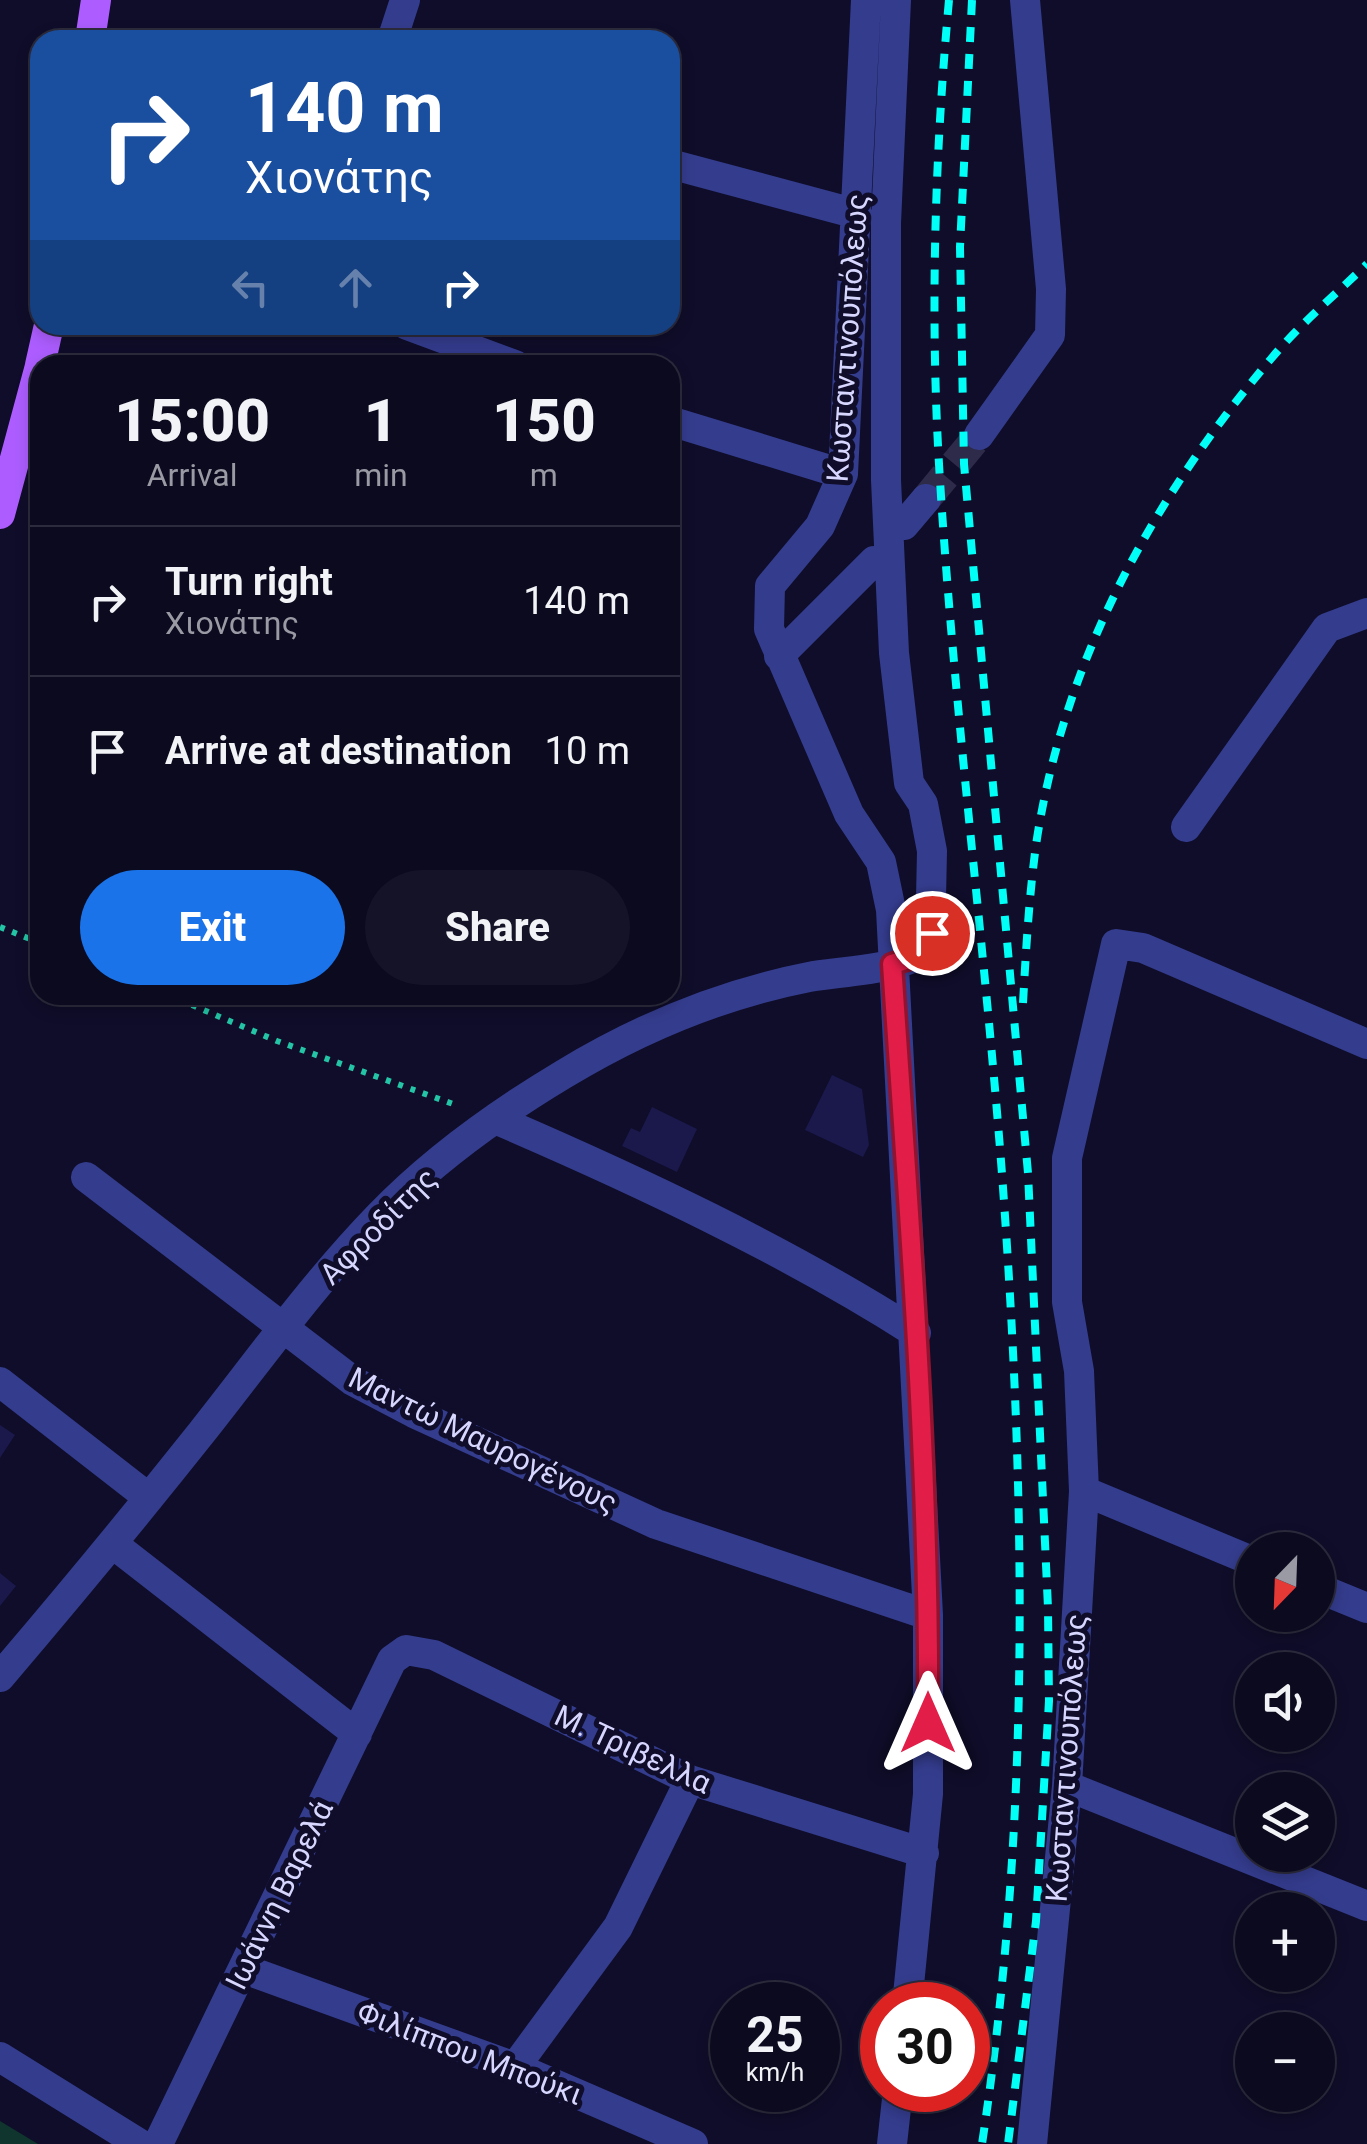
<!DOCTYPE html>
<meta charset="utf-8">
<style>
body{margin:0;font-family:Roboto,sans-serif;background:#141328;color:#f1f3f6;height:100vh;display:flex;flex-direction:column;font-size:38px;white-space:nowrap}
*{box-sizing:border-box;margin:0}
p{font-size:32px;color:#9a9aa4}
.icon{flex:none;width:55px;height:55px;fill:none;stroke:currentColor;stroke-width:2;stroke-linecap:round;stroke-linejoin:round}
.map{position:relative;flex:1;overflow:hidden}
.sheet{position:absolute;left:30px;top:355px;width:650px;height:650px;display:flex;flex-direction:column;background:#0b0a1f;border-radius:30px;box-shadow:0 5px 15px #0003,0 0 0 2px #2b2b3d}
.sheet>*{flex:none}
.top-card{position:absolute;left:30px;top:30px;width:650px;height:305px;border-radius:30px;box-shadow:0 5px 15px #0003,0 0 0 2px #2b2b3d;background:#1a4fa0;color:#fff;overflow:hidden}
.needle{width:65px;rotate:203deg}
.fabs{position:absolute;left:1235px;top:1532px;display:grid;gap:20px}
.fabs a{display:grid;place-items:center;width:100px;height:100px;border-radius:50%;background:#0b0a1f;box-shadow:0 5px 15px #0003,0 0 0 2px #2b2b3d;font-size:50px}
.speed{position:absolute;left:710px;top:1982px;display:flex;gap:20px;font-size:50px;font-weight:700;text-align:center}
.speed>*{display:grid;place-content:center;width:130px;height:130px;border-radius:50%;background:#0b0a1f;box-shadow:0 5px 15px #0003,0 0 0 2px #2b2b3d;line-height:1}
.speed small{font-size:25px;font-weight:400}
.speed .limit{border:15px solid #d22;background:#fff;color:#111}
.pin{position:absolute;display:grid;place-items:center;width:85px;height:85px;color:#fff;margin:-42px;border:5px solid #fff;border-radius:50%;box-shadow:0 2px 10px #0007}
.me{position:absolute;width:110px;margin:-55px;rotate:0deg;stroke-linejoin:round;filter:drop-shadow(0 0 8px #0008)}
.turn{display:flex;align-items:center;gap:35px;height:210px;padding:0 50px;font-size:45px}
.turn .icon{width:130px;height:130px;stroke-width:2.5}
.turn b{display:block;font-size:70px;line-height:85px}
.lanes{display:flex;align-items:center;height:95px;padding:0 50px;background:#0003;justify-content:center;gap:50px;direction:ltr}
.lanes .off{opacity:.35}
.eta{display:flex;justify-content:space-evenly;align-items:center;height:170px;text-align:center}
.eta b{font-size:60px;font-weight:800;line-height:70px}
.primary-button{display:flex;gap:20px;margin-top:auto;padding:20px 50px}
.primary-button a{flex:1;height:115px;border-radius:60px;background:#1a73e8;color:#fff;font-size:40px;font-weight:800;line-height:115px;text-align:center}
.primary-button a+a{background:#141328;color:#f1f3f6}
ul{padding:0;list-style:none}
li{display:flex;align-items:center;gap:30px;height:150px;padding:0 50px;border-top:2px solid #2b2b3d}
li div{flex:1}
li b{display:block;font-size:38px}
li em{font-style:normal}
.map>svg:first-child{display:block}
.green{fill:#10342e}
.building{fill:#1b184c}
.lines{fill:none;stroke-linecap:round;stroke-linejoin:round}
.minor-tunnel{stroke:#2d2b49;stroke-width:30;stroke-dasharray:30 15;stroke-linecap:butt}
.path{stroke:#23c5a6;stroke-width:6;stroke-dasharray:5 8;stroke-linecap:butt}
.minor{stroke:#343c8d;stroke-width:30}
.major{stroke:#ad5dff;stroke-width:30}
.rail{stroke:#02fff7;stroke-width:8;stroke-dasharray:15 12;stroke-linecap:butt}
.route-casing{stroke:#92132f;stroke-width:25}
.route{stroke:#e11d48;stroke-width:18}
.labels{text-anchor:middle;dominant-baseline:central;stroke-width:10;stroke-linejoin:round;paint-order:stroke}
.street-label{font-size:30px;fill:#d6d6ff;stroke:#0f0d29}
</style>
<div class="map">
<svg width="1367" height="2144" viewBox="0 0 1367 2144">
<rect width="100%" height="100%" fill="#0f0d29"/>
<path class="green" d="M0,2121L38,2144H0Z"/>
<path class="building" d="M832,1075L862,1089L869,1145L863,1157L805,1130Z
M652,1107L697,1129L677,1172L622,1146L631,1128L640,1132Z
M0,1425L15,1435L0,1458Z
M0,1573L16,1586L0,1606Z"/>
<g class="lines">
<path class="minor-tunnel" d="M926,499L979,435"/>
<path class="path" d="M0,927L40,943
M168,995L277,1041L456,1105"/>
<path class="minor" d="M866,0L843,474L820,526L770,586L769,629L849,814L881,862L891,910L928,1615V1794L907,2005
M392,40L405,0
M670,164L857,214
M407,325L515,365
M670,421L843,474
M979,435L1050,335L1051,289L1025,0
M904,525L926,499
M779,656L874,561
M1186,827L1327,628L1367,613
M495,1119C637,1180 786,1250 916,1333
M86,1177L353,1381L414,1413L656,1524L928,1615
M0,1382L149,1498
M1084,1491L1252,1561
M113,1544L357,1734
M1318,1588L1367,1608
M0,1677C69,1596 136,1515 202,1432C259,1360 314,1283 379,1216C432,1161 499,1113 564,1074C640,1028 722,994 809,977C839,971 913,970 930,945L932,851L923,804L909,783L894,653L886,480V223L896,0
M1067,1786L1367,1906
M244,1969L515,2067L693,2144
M0,2057L140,2144
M515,2067L618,1927L690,1780
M158,2144L392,1660L406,1650L434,1655L690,1780L924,1853
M892,2144L898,2090
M1032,2144L1067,1786L1084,1491L1079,1371L1067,1302V1158L1116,944L1143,948L1367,1044"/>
<path class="major" d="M90,40L96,0
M40,365L49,325
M0,514L40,366"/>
<path class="rail" d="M949,0C935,153 930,311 939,464C953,701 984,938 1002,1174C1026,1501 1031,1819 982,2144
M972,0L960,247L964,464L1028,1173L1048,1608L1049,1701L1036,1921L1008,2144
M1023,1003C1026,950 1029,897 1036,845C1063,662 1152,499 1270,360C1299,325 1335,295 1367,264"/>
</g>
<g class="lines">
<g class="route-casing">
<path id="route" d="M928,1723C930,1470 909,1216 892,964L923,955L932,933"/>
</g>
<use href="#route" class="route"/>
</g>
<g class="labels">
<g class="street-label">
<text transform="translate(847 338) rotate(-86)">Κωσταντινουπόλεως</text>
<text transform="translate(378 1226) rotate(-45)">Αφροδίτης</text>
<text transform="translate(483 1440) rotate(26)">Μαντώ Μαυρογένους</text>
<text transform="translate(633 1749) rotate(25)">Μ. Τριβελλα</text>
<text transform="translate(1066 1758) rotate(-86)">Κωσταντινουπόλεως</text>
<text transform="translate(279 1895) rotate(-64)">Ιωάννη Βαρελά</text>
<text transform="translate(470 2053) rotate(21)">Φιλίππου Μπούκι</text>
</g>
</g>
</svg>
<div class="fabs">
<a><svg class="needle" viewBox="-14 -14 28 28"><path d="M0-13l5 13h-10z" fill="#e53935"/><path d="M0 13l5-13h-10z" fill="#9a9aa4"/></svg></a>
<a><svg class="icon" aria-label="sound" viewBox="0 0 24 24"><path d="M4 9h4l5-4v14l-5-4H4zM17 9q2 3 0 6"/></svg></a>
<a><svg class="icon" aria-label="layers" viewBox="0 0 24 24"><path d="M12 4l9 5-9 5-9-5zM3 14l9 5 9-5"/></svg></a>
<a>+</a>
<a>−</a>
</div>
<div class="speed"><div>25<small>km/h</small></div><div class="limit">30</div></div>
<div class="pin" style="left:932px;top:933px;background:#d93025"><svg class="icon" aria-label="arrive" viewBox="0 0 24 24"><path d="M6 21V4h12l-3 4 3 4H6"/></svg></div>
<svg class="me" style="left:928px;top:1723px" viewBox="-20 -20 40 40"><path d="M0-17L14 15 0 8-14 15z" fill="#e11d48" stroke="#fff" stroke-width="4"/></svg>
<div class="top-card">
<div class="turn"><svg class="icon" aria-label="right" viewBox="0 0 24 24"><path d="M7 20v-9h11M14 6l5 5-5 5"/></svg><div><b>140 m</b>Χιονάτης</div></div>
<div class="lanes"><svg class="icon off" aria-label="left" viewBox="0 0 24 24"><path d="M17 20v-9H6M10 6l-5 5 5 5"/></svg><svg class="icon off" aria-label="ahead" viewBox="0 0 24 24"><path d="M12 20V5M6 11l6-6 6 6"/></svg><svg class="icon" aria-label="right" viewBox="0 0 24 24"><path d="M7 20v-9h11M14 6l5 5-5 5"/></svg></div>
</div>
<section class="sheet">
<div class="eta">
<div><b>15:00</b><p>Arrival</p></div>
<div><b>1</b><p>min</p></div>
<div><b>150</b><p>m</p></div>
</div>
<ul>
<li><svg class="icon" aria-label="right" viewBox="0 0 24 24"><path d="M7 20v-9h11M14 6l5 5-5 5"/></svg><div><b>Turn right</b><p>Χιονάτης</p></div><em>140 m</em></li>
<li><svg class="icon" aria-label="arrive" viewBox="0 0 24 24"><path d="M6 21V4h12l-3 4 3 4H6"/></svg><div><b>Arrive at destination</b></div><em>10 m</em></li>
</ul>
<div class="primary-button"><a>Exit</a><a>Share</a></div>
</section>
</div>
